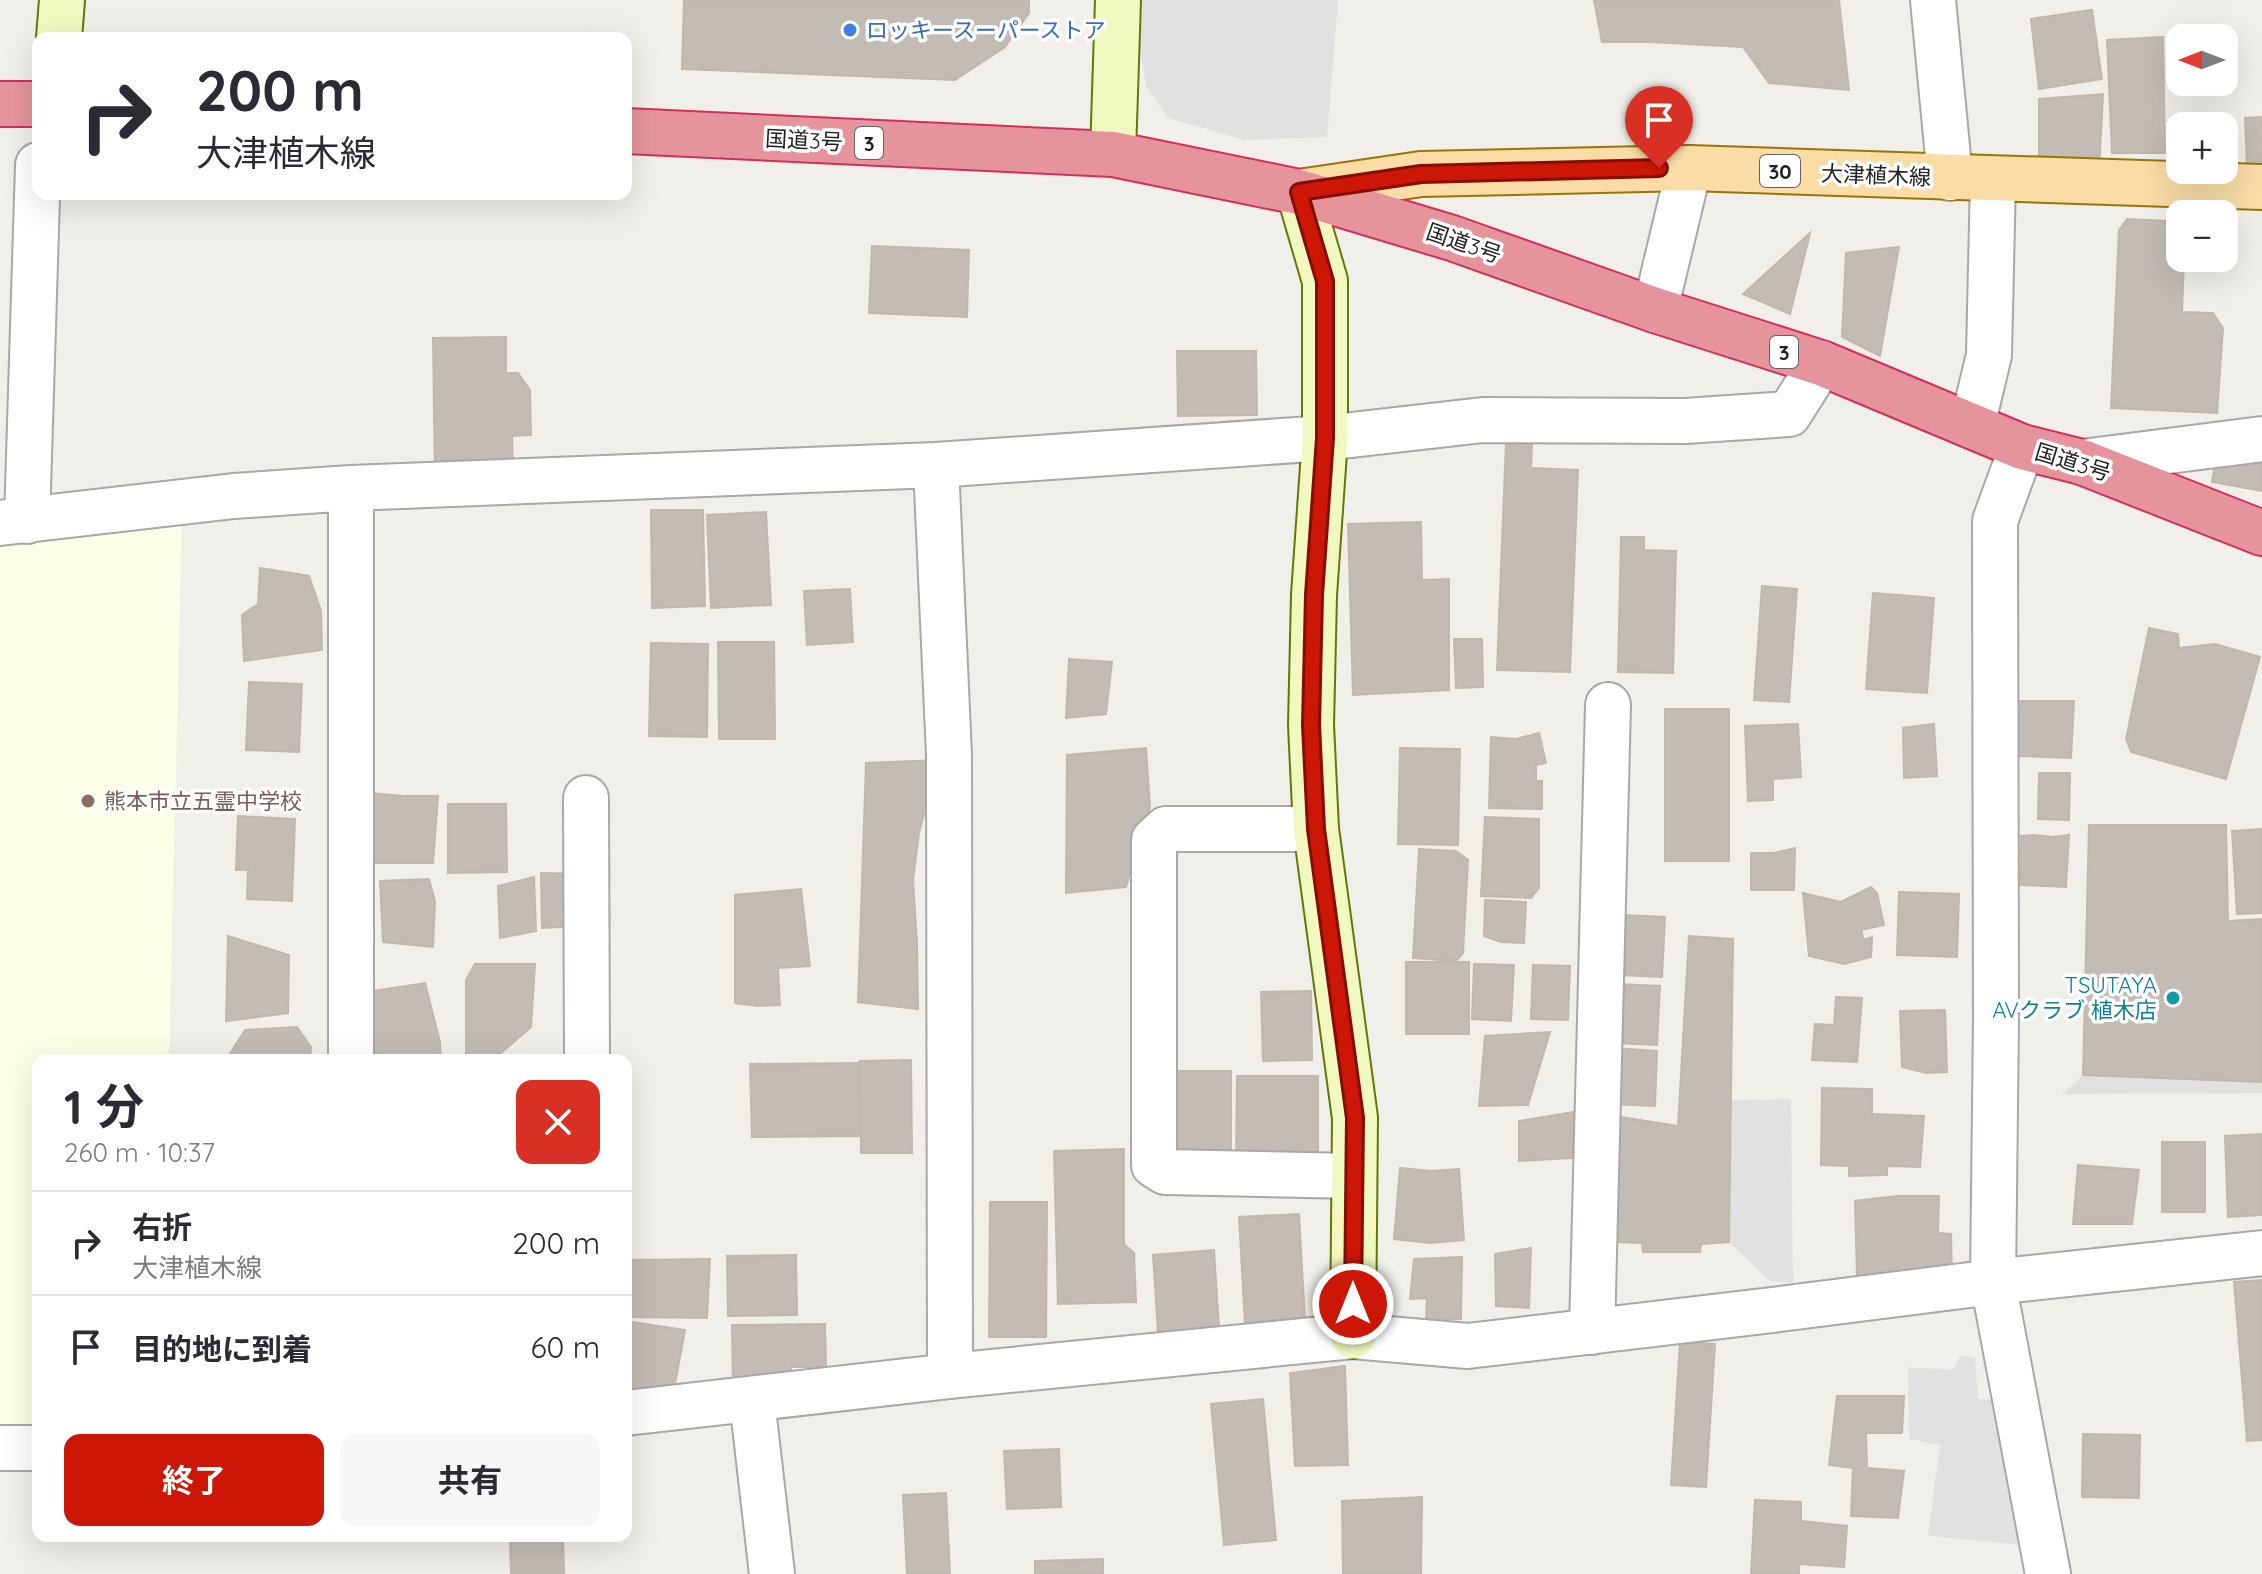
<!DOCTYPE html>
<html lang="ja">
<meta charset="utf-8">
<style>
body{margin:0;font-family:Quicksand,"Noto Sans JP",sans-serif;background:#f7f7f7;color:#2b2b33;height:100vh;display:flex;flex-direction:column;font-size:30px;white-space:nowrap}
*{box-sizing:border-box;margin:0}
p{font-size:26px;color:#7c7c81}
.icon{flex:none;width:44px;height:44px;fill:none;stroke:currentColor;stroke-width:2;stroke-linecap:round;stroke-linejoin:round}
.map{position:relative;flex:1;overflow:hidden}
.sheet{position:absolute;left:32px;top:1054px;width:600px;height:488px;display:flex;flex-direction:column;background:#fff;border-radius:16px;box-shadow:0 8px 32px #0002}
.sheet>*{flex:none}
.hud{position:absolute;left:32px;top:32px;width:600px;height:168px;border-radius:16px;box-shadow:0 8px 32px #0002;background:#fff;color:#2b2b33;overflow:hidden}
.needle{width:52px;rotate:270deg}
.controls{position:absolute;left:2166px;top:24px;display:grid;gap:16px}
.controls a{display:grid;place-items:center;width:72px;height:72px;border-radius:16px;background:#fff;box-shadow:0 8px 32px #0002;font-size:40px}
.pin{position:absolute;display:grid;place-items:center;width:68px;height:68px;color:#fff;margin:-82px -34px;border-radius:50% 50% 50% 0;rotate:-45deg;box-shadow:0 0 8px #0007}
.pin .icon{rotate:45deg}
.me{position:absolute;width:88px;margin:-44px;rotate:0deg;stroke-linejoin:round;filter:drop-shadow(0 0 6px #0008)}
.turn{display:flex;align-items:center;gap:28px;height:168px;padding:0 32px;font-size:36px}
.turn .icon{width:104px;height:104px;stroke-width:2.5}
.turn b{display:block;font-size:56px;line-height:68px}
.round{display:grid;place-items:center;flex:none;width:84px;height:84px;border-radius:16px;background:#f7f7f7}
.headline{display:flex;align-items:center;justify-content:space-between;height:136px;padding:0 32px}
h1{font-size:48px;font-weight:700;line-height:60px}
.button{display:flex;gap:16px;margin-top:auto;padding:16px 32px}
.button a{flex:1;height:92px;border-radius:16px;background:#cc1606;color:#fff;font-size:32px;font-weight:700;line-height:92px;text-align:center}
.button a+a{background:#f7f7f7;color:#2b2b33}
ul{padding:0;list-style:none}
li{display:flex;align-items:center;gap:24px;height:104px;padding:0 32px;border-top:2px solid #e1e1e2}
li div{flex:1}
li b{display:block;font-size:30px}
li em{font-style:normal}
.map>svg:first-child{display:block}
.education{fill:#fcfee5}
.parking{fill:#e1e1e1}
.building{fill:#c2bcb5;stroke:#c3b7ab;stroke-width:2}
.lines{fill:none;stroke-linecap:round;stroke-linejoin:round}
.street-casing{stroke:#a8a8a8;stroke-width:48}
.secondary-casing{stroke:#637809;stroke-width:48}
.primary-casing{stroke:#9a7405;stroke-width:48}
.highway-casing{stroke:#d62e5b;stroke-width:48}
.street{stroke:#fff;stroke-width:44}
.secondary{stroke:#f1f8c0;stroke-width:44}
.primary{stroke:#f9dca6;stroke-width:44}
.highway{stroke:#e5949c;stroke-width:44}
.route-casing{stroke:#850e04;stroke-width:20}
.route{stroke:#cc1606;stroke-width:14}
.shop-dot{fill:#3f7fe0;stroke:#fff;stroke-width:3}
.education-dot{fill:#8d6e63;stroke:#fff;stroke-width:3}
.culture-dot{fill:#0f9aa8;stroke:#fff;stroke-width:3}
.labels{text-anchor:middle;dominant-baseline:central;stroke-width:7;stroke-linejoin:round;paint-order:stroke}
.shield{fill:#fff;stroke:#646464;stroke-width:2}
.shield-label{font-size:20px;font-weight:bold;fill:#212121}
.shop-label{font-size:22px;fill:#366cbe;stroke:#fff;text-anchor:start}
.street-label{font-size:22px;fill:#212121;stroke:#fff}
.education-label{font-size:22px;fill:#785e54;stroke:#fff;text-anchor:start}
.culture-label{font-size:22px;fill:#0d838f;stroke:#fff;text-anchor:end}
</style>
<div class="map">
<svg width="2262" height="1574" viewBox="0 0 2262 1574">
<rect width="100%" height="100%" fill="#f1efe9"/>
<path class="education" d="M182,522L169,1060H38V1430L0,1429V541Z"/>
<path class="parking" d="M1139,0H1338L1327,137L1245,140L1168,118L1146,86L1136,24Z
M2083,1075L2262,1082V1093L2062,1094Z
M1791,1099L1793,1283L1768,1280L1729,1242L1731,1100Z
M1960,1356L1975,1357L1978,1399L2003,1400L2024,1545L1928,1536L1940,1445L1909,1439L1908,1367L1953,1370Z"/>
<path class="building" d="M684,0H1029V13L1005,47L955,80L682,69Z
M1594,0H1839L1849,90L1769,83L1743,47L1650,42H1602Z
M2092,10L2102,79L2039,89L2031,19Z
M2163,37L2165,153H2112L2107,40Z
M2103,94L2099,172L2039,171V99Z
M2262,117V166H2247L2245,118Z
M2127,219L2169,221L2172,230L2180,231V258H2184L2182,312L2213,313L2223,328L2217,413L2111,408L2119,230Z
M1810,233L1790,314L1743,294Z
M872,246L969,250L967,317L869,313Z
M1899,247L1880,356L1842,337L1846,253Z
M506,337V373H518L530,390L531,435L512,436L513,471L435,478L433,338Z
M1177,351H1256L1257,415L1178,416Z
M1506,442L1532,443L1531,468L1578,470L1570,672L1497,670Z
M2217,451L2262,453V491L2212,482Z
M651,510H703L705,606L652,608Z
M766,512L771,605L711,608L707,515Z
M1421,522L1422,580L1449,579V690L1353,695L1348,524Z
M1621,537H1644V550L1676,551L1673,673L1618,672Z
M260,568L309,576L321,611L322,650L244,661L242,615L258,604Z
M1762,586L1797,589L1789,702L1754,700Z
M850,589L853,642L807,645L804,591Z
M1873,593L1934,598L1927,693L1866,689Z
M2149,628L2178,634L2179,648L2215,644L2260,657L2226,779L2131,752L2126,739Z
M1454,639H1482L1483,687L1456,688Z
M718,642H774L775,739H719Z
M651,643L708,644L707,737L649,736Z
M1069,659L1112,662L1106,714L1066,718Z
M249,682L302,684L299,752L246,750Z
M2018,701H2074L2071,758L2018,756Z
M1665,709H1729V861H1665Z
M1798,724L1801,777L1773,779V800L1748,801L1745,726Z
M1934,724L1937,776L1904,778L1903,728Z
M1539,733L1546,763L1536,765V781H1542V809L1489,808L1491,737L1516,739Z
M1146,748L1150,807L1126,887L1066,893L1067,755Z
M1400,748L1460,749L1458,845L1398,844Z
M938,760L919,833L913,880L917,944L918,1009L858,1002L866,763Z
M2039,773H2070L2069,820L2038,819Z
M370,793L403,796H438L433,863H368Z
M448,804H506L507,872L448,873Z
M238,816L295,819L292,901L247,899L248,870H236Z
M1485,817L1539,819V888L1531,898L1481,896Z
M2089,825H2226L2228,921L2262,919V1082L2083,1075Z
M2262,829V913L2237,914L2232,831Z
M2034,835L2054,837L2069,835L2066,887L2020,885L2021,836Z
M1795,848L1794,890H1751V853H1774Z
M1419,849L1456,851L1468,860L1463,953L1456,961L1413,958Z
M541,873L578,874L580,926L542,928Z
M534,877L536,931L500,938L498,886Z
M429,879L435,901L433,947L383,942L380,881Z
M1871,887L1877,893L1884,925L1861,930L1864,940L1872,937L1871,957L1844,964L1809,956L1803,893L1841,902Z
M801,889L810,966L778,968L780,1005L758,1006L735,1003V895Z
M1899,892L1959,894L1957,957L1897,955Z
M1485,900L1526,902L1524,943L1501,942L1484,936Z
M1623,915L1665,917L1662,977L1620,975Z
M228,936L289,955L288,1013L226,1021Z
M1689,936L1733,939L1729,1242L1701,1244L1700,1252H1643L1642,1243L1617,1242L1620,1117L1678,1126Z
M1406,962H1469V1034H1406Z
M475,964H535L531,1027L495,1058L466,1057V980Z
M1474,964L1514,965L1511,1021L1472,1019Z
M1533,965L1570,966L1568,1020L1531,1019Z
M425,983L440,1042L441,1060H366L365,992Z
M1618,984L1660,986L1657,1045L1615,1043Z
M1311,991L1312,1060L1263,1061L1261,992Z
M1836,997L1862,998L1857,1062L1812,1060L1815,1024L1834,1025Z
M1945,1010L1947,1072L1926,1073L1902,1067L1900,1011Z
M297,1027L311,1047L310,1060H226L245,1030Z
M1550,1032L1528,1105L1479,1106L1485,1036Z
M1613,1048L1657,1051L1655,1106L1610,1104Z
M911,1060L912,1153H861L860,1061Z
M858,1063L859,1136L752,1137L750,1064Z
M1166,1071H1231V1158H1166Z
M1237,1076H1318V1165H1236Z
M1822,1088L1872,1089V1114L1924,1116L1920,1167L1887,1166V1175L1849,1176V1166L1821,1165Z
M1574,1112L1572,1158L1519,1161V1121Z
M2262,1134V1215L2228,1217L2225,1136Z
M2162,1142H2205V1212H2162Z
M1124,1149V1244L1134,1253L1136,1302L1058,1304L1054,1151Z
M2078,1165L2139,1170L2132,1224H2073Z
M1400,1168L1431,1171L1459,1169L1464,1240L1430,1243L1394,1239Z
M1897,1196H1939L1938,1233L1951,1234L1952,1278L1857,1276L1855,1201Z
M990,1202H1047L1046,1337H989Z
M1299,1214L1306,1339L1246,1342L1239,1217Z
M1531,1248L1529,1308L1496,1306L1495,1254Z
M1214,1250L1220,1344L1159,1348L1153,1255Z
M796,1255L797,1315L728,1316L727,1256Z
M1462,1257L1461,1319H1426L1427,1298L1410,1299L1414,1259Z
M710,1259L707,1318L626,1317V1260Z
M2262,1280V1440L2247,1441L2234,1282Z
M626,1321L685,1330L672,1400L629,1405L631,1378L626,1379Z
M825,1324L826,1367H791V1389L733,1390L732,1325Z
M1680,1342L1715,1344L1706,1487L1671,1485Z
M1345,1366L1348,1465L1295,1466L1290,1373Z
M1837,1396H1904L1902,1433H1866L1867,1468L1904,1471L1898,1518L1851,1516L1853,1468L1829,1465Z
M1263,1399L1276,1540L1224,1545L1211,1404Z
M2083,1434L2140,1435L2139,1498L2082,1497Z
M1059,1449L1061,1507L1007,1509L1004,1451Z
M946,1493L950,1574H907L903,1495Z
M1422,1497L1421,1574H1343L1342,1501Z
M1755,1500L1801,1502V1521L1847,1526L1844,1567L1799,1564V1574H1751Z
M510,1536H563L564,1574H511Z
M1103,1559V1574H1035V1561Z"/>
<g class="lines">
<g class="street-casing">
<path id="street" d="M1933,0L1950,178
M1655,310L1689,168
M1972,426L1989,355L1993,179
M2022,447L1995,521L1996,1018L1993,1282L2048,1574
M2082,462L2262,439
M936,465L949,755L950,1376
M351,488V1060
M27,521L38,165
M0,523L234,496L351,488L936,465L1325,438L1483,420L1685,421L1789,414L1821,363
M586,798L587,1060
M1316,829H1166L1154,840V1165L1165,1172L1354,1176
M1592,1332L1608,705
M752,1400L772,1574
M626,1413L950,1376L1353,1336L1468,1346L1780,1309L1993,1282L2262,1253
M0,1448H38"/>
</g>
<g class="secondary-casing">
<path id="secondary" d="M59,38L62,0
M1113,154L1118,0
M1299,192L1325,281V438L1314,595L1311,725L1316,829L1355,1118L1353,1336"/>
</g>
<g class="primary-casing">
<path id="primary" d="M1299,192L1421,174L1689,168L2262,187"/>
</g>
<g class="highway-casing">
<path id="highway" d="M0,104H38
M626,131L1113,154L1299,192L1452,238L1655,310L1821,363L2022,447L2082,462L2262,533"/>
</g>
<use href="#street" class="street"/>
<use href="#secondary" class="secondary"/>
<use href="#primary" class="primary"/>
<use href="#highway" class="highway"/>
</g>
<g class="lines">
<g class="route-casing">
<path id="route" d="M1353,1304L1355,1118L1316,829L1311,725L1314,595L1325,438V281L1299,192L1421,174L1659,168"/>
</g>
<use href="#route" class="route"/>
</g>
<circle class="shop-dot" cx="850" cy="30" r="8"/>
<circle class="education-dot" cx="88" cy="801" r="8"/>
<circle class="culture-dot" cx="2173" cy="998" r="8"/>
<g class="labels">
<g class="shield">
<rect x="855" y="127" width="28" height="32" rx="6"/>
<rect x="1760" y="155" width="40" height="32" rx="6"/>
<rect x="1770" y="336" width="28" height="32" rx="6"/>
</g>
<g class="shield-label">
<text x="869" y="143">3</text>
<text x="1780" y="171">30</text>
<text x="1784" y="352">3</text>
</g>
<g class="shop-label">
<text x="866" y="30">ロッキースーパーストア</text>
</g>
<g class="street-label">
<text transform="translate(804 140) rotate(3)">国道3号</text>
<text transform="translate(1876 175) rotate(2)">大津植木線</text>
<text transform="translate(1464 243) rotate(19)">国道3号</text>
<text transform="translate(2073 462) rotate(17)">国道3号</text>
</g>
<g class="education-label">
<text x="104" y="801">熊本市立五霊中学校</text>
</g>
<g class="culture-label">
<text x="2157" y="985">TSUTAYA<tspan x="2157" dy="25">AVクラブ 植木店</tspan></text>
</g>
</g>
</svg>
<div class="controls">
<a><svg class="needle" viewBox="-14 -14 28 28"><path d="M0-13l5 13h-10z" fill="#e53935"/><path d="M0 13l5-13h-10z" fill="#7c7c81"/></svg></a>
<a>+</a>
<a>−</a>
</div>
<div class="pin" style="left:1659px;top:168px;background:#d93025"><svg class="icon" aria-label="arrive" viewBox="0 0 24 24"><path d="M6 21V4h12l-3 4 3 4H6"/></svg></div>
<svg class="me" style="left:1353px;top:1304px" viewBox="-20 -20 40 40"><circle r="17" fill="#cc1606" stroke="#fff" stroke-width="3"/><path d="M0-11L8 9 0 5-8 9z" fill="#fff"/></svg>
<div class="hud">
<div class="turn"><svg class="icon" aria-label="right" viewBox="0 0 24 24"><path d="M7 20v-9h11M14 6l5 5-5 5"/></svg><div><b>200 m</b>大津植木線</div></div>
</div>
<section class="sheet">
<div class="headline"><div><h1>1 分</h1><p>260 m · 10:37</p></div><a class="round" style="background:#d93025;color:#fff"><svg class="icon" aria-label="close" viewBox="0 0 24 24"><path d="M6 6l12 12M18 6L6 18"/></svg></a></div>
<ul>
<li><svg class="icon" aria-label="right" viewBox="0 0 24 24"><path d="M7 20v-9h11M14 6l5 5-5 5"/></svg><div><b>右折</b><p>大津植木線</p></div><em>200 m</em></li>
<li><svg class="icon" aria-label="arrive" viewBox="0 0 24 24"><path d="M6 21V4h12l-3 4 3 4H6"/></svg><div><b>目的地に到着</b></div><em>60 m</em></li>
</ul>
<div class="button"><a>終了</a><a>共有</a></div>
</section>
</div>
